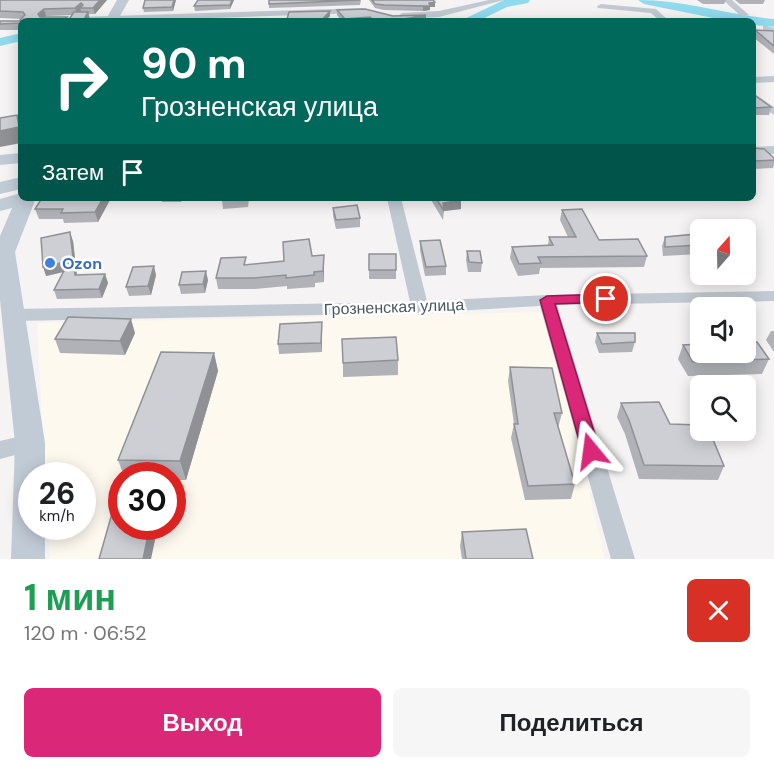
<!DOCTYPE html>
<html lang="ru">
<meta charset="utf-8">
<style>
body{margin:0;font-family:"DM Sans",sans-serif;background:#f6f6f6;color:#202124;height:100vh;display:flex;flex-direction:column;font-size:22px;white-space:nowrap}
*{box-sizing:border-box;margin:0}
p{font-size:20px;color:#757577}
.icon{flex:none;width:33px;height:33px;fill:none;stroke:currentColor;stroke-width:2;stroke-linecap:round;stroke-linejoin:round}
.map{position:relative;height:559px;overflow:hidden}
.details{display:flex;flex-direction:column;background:#fff;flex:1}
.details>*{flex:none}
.top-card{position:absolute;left:18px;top:18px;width:738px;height:183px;border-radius:9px;box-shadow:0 3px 15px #0003;background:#00695c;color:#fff;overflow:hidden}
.needle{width:39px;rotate:20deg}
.buttons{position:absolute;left:690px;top:219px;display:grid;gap:12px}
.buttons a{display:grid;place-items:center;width:66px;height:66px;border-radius:9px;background:#fff;box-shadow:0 3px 15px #0003;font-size:30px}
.speed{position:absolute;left:18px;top:462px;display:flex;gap:12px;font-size:30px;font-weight:700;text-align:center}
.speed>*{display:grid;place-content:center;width:78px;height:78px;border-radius:50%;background:#fff;box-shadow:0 3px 15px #0003;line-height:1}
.speed small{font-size:15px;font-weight:400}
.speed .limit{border:9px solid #d22;background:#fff;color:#111}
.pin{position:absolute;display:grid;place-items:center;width:51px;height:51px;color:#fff;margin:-26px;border:3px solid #fff;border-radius:50%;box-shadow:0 2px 6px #0007}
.me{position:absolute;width:66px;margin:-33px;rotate:344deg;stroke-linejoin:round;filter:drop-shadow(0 0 4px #0008)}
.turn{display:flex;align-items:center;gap:21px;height:126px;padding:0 24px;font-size:27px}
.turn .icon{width:78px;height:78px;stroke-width:2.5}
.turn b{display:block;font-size:42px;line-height:51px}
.then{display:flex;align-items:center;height:57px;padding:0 24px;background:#0003;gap:12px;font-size:22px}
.round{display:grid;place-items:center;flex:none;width:63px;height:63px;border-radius:9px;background:#f6f6f6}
.overview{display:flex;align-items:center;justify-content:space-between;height:102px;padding:0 24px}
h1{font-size:36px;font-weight:700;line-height:45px;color:#1e9e55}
.primary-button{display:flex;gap:12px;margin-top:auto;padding:12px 24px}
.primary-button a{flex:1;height:69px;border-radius:9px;background:#db2777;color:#fff;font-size:24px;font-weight:700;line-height:69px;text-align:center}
.primary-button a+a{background:#f6f6f6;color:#202124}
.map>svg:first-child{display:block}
.commercial{fill:#fdf9ef;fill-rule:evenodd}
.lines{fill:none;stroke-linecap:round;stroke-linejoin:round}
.river{fill:#90daee;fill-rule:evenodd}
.street{fill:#c1cad2;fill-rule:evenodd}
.secondary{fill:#c1cbd6;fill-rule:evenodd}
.wall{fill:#b0b2b7}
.shaded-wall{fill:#909195}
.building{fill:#cdcfd5;stroke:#909195;stroke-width:1.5}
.route{fill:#db2777;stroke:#8e194d;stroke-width:1.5}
.shop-dot{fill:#3f7fe0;stroke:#fff;stroke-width:2}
.labels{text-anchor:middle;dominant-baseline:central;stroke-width:5;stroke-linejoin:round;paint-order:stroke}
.shop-label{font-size:16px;font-weight:bold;fill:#366cbe;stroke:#fff;text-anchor:start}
.street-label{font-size:16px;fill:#4a5661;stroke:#fff}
</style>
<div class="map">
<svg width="774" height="559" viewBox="0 0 774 559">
<rect width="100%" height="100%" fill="#f5f3f3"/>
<path class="commercial" d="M547,312L605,559H50L48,527L82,526V476L45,475L37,323ZM122,476H172V526H122Z"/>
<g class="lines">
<path class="river" d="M504,0H530L528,3L507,7L478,21H460Z
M638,0C684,0 728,15 774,19V27L753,25V21H728L644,4Z
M21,33V41L0,46V38Z"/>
<path class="street" d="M489,0H504L439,17L402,19L398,16L402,13L439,11Z
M723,0H732L749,15L742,17Z
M601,4L656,9L669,21H660L651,13L598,8L597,6Z
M363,8V12L360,13L120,21H42L46,18Z
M763,25L774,28V35L763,29Z
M774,76V82L753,83V77Z
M753,93L774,107V115L753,101Z
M774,146V154L753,155V147Z
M387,198H401L427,301L547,295L774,291V301L557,305L635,559H611L540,306L420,313L14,321L8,319L5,315L8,311L14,309L410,302Z
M30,434L38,437L41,443L38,449L0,459V441Z"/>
<path class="secondary" d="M117,0H129L117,21H105Z
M21,153V163L0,165V155Z
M21,177V189L0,194V182Z
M21,193V198H36L15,252L45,443V476H32V526H45V559H11L15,443L0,300V236L12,208L0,211V199Z"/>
</g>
<path class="wall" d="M0,0H107L95,14H89L90,21H68L72,15L46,16L45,17H67L68,21H21V30H0V21H19L21,19L0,18Z
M145,0H176L173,11L144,12L143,8Z
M234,0L230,9L195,11L194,6Z
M269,0H361L360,5L269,8Z
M369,0H433L435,2V7H430V10L423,11L384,10L375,8Z
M697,0H726L724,4H703Z
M735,0H765L763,4H740Z
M337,10L393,16L426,20L422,21H342L337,15Z
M330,16L325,21H287V19Z
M755,30L774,31V54L753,37Z
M753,94L771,107L769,115H753Z
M753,148L774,158V165L773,168L753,169Z
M111,198L98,222L64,223L63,219H39L35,209Z
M161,198H183L181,202H162Z
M249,198L248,207L223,209L222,200Z
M430,198H460L461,200V209L444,211L443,220Z
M333,208L360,218V227L336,229L333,216Z
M562,210L599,240L647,256L644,267L540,268L539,274L518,276L510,258L512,247L548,245L549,237H568L560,220Z
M692,228L700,230V255V254L663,256L662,246L665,237L690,235Z
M73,241L77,275L105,274L108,283L102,298L57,299L54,290L63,272L46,276Z
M420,241L446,266V275L425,276L420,250Z
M467,251L482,263L481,272H468L466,260Z
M369,254H396V279H369Z
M324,255V282L315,283V287L287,289V286L255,289H218L216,278L247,265L284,261Z
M156,275L151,295L129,296L126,287Z
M208,280L205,293L181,294L179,285Z
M771,331H774V352L766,340Z
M322,332V352L279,354L278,344Z
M135,333L125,355L60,353L55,339Z
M597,333L635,342L632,352L599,353L595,342Z
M683,345L769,359L762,374L688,376L678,359Z
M214,353L218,371L186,480H172V476H124L118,460Z
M398,360V375L343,377V363Z
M510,367L562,413L558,428L575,484L571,499L525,500L511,438L514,424L508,381Z
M621,403L670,424L724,466L718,480L639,479L625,434L617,417Z
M462,532L533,559H462L460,546Z"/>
<path class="shaded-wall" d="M100,0H107L95,14L93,8Z
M174,0H176L173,11L172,7Z
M232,0H234L230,9V5Z
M435,2V7H430V10L423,11V6L429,3Z
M81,3L82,8H80L81,11L77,15L75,8Z
M44,9L46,16L40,21L38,14Z
M330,11V16L325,21H321Z
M88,12L90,21H83Z
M426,15V20L422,21H393Z
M370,17V21H345V19Z
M17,115L21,128V143L0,147V131Z
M103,198H111L98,222L95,212Z
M461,200V209L444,211L443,203Z
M70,232L73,241L78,284L75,275Z
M324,255V282L323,271Z
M69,261L72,270L46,276L43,267Z
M154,266L156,275L151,295L148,286Z
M206,271L208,280L205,293L203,284Z
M105,274L108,283L102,298L99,289Z
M131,319L135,333L125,355L120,341Z
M322,322V352L321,343Z
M214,353L218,371L186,480L180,461Z
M150,526H158L151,559H143Z"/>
<path class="building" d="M0,0H100L93,8H80L83,5L81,3L75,8L44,9L38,14L40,17H67L62,21H21V23L0,24V21H19L25,15L23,12L0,11Z
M145,0H174L172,7L143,8Z
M198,0H232L230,5L194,6Z
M269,0H360L269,4Z
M372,0H433L435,2L429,3L430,6H423L384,5L375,4Z
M365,9L393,16L426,15L393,21H375L370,17L345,19L337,10Z
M330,11L321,21L287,19L289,12Z
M74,12H88L83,21H68Z
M676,19L707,20L708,21H679Z
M755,30L774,31V46Z
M753,94L771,107L753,108Z
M17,115L19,127L0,131V118Z
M753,148L764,149L774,158V160L756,161L753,158Z
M42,198H103L95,212L61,213L63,209H35Z
M222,198H247V199L222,200Z
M436,198H460L461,200L443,203L444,211Z
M357,205L360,218L336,220L333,208Z
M582,209L599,240L638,239L647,256L538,257L541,263L519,264L512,247L553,245L549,237H576L562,210Z
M692,228H710L711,230H700V245L665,247V237L696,234Z
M70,232L75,275L105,274L99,289L54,290L69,261L43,267L41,238Z
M309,239L312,256L324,255L323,271L314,272V275L286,278V275L254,278H216L221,258L246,257L244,265L284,261L283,242Z
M440,240L446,266L426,267L420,241Z
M467,251H480L482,263L469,262Z
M369,254H396V270H369Z
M154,266L148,286L126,287L133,267Z
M206,271L203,284L179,285L182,272Z
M68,317L131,319L120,341L55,339Z
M322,322L321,343L278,344L280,324Z
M597,333H635V342L602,344Z
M396,337L398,360L343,363L342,339Z
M757,342L769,359L693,362L683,345L700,344V352H746V343Z
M161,352L214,353L180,461L118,460Z
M510,367L552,368L562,413H554L575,484L528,486L514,424H518Z
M659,402L670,424L700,425V430H709L724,466L644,465L629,420L621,403Z
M117,496H122V526H150L143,559H99Z
M526,529L533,559H466L462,532Z"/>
<path class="route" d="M606,294L611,296L613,299L611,302L555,304L600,451L598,456L591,458L585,456L582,451L540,300L547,296Z"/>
<circle class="shop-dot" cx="50" cy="263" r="6"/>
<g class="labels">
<g class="shop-label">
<text x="62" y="263">Ozon</text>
</g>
<g class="street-label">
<text transform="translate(394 307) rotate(-2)">Грозненская улица</text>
</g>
</g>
</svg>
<div class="buttons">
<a><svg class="needle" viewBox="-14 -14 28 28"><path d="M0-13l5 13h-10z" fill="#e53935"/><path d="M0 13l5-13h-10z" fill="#757577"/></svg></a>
<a><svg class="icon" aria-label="sound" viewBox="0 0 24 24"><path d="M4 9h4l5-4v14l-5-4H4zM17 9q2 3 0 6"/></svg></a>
<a><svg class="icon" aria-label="search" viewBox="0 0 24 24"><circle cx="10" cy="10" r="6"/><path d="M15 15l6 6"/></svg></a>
</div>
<div class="speed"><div>26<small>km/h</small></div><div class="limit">30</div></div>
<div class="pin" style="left:606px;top:299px;background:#d93025"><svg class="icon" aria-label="arrive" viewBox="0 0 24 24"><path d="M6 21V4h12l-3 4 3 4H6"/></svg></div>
<svg class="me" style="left:591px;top:451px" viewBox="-20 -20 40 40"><path d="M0-17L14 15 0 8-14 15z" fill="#db2777" stroke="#fff" stroke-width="4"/></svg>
<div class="top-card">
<div class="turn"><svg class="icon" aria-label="right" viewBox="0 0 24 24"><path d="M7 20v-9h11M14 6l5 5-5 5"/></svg><div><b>90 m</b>Грозненская улица</div></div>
<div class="then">Затем<svg class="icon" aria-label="arrive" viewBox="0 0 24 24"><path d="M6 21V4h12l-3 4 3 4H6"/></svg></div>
</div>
</div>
<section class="details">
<div class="overview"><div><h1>1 мин</h1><p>120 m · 06:52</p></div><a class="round" style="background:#d93025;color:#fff"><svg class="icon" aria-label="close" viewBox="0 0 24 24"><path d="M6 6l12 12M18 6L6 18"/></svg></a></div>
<div class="primary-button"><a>Выход</a><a>Поделиться</a></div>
</section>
